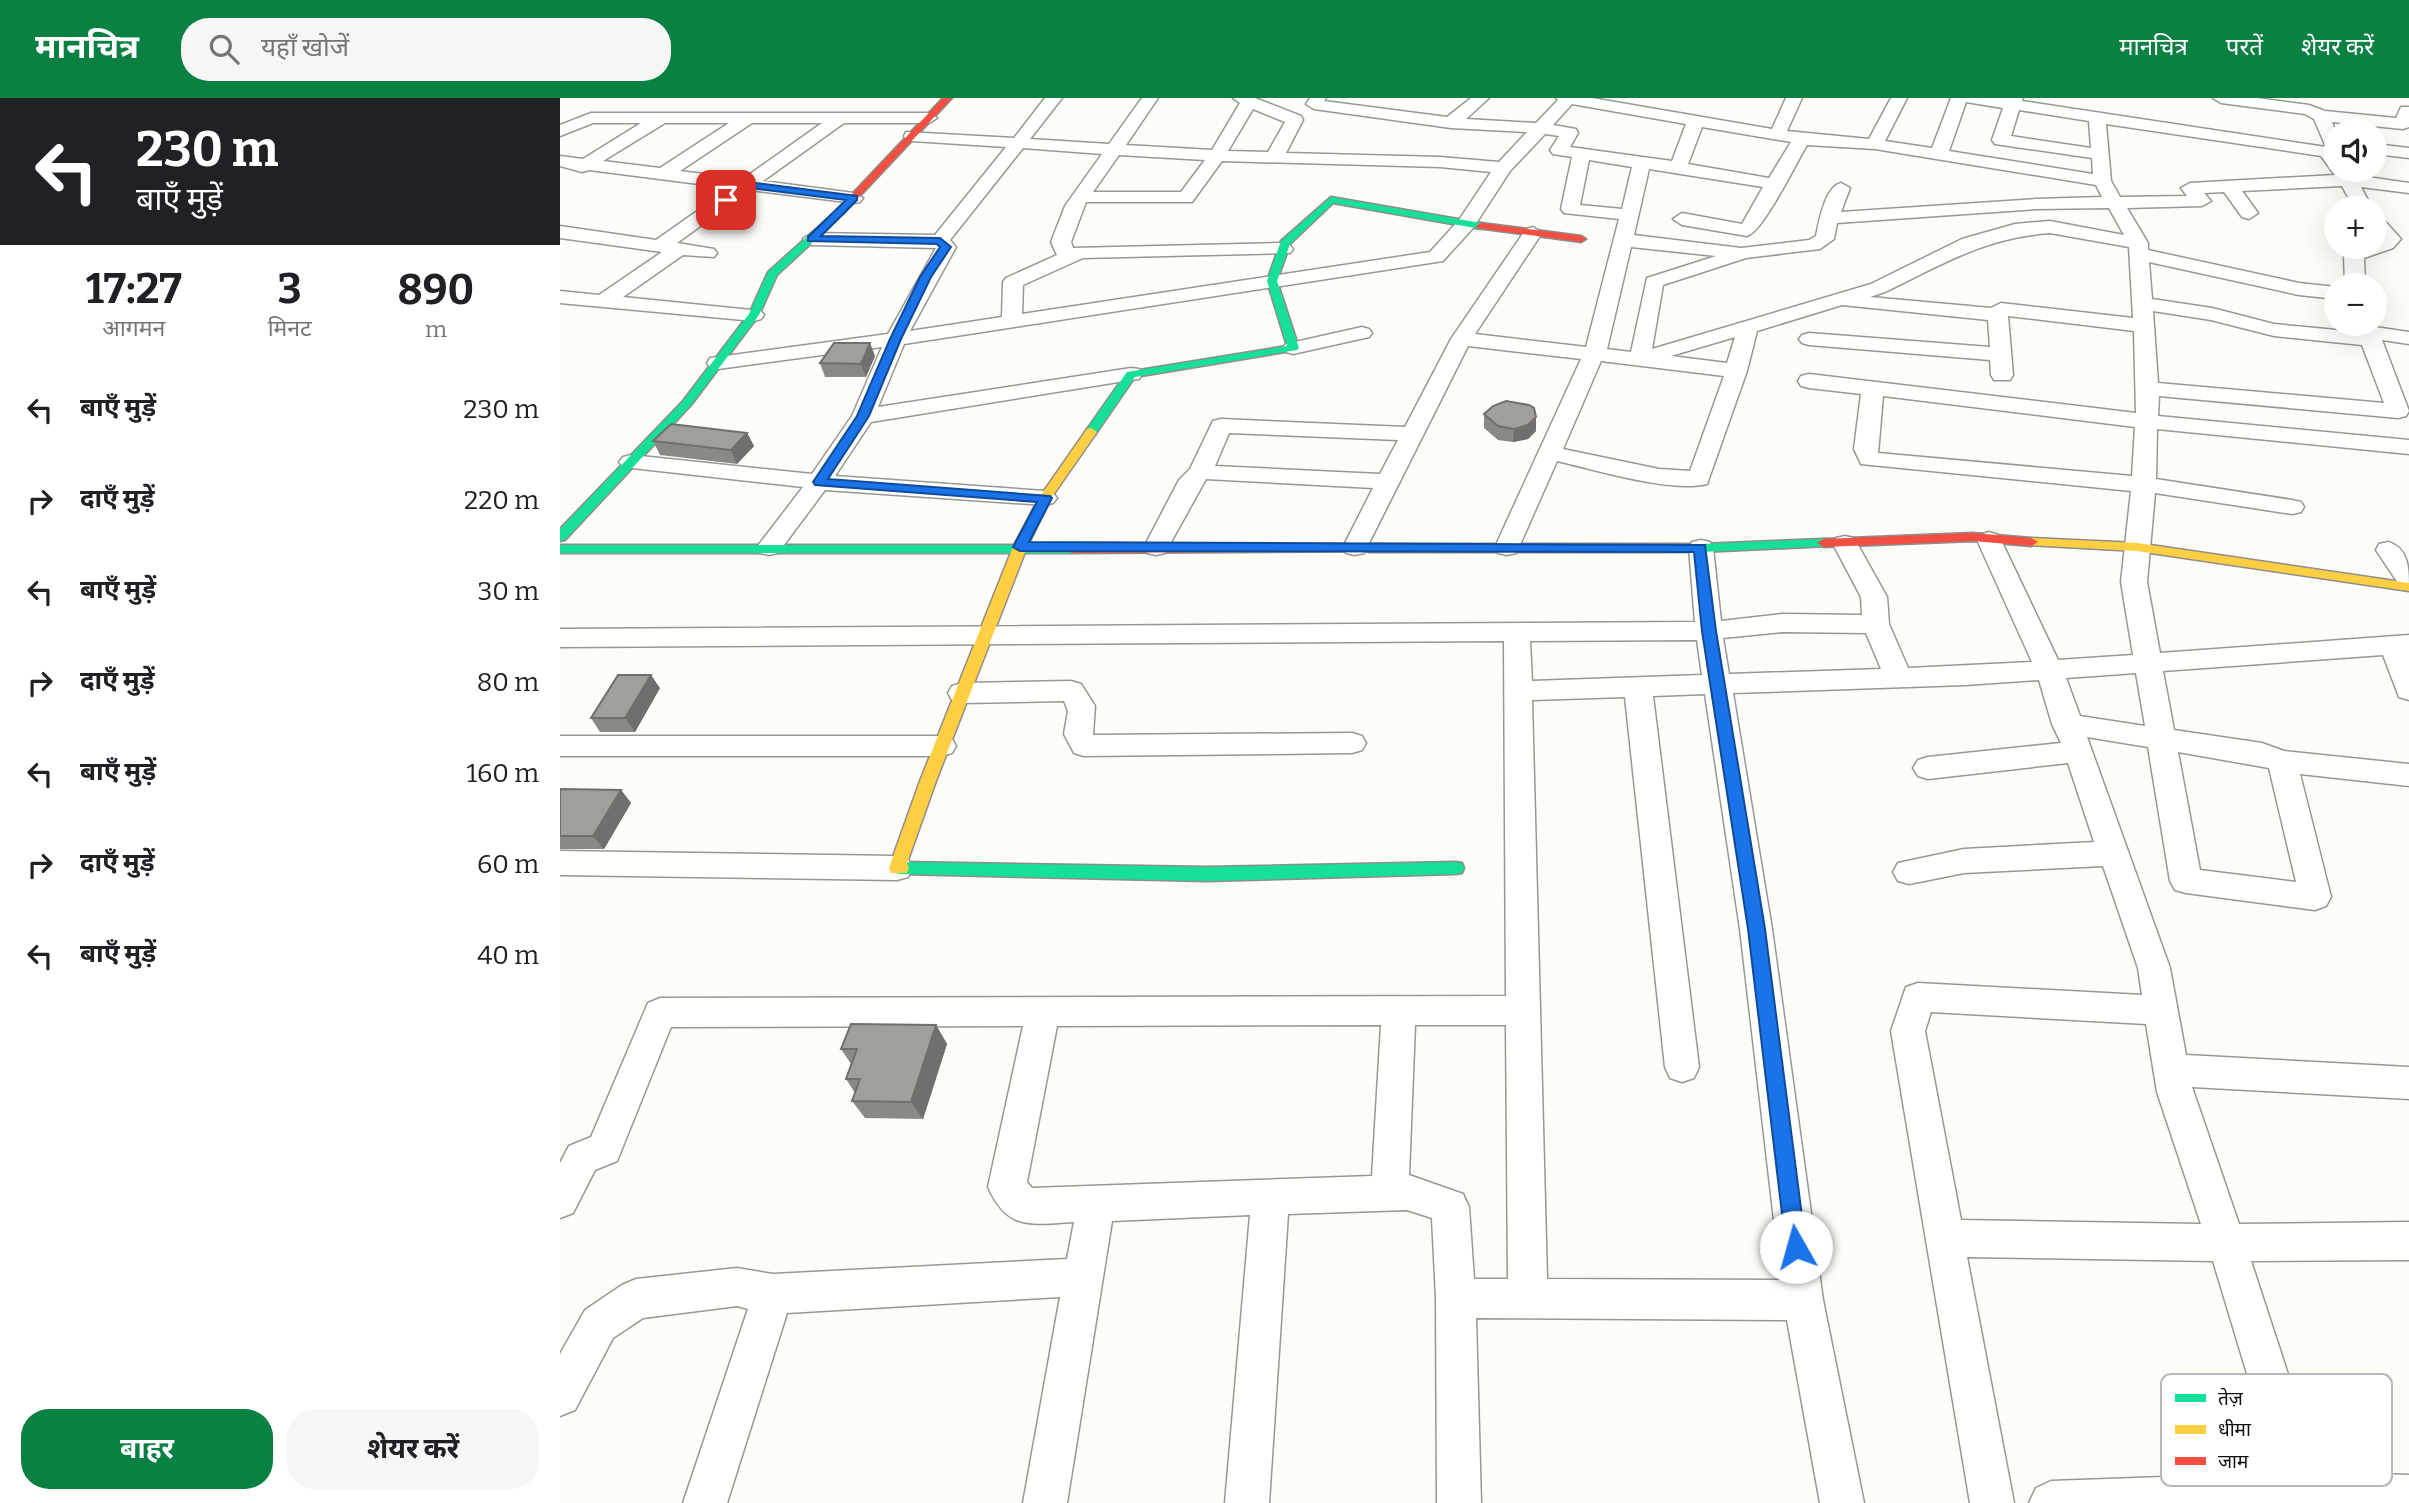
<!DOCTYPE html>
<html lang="hi">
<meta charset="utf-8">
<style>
body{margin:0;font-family:Bitter,"Noto Sans Devanagari",serif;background:#f6f6f6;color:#202124;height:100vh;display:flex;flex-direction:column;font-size:26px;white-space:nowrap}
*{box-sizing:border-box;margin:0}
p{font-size:23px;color:#757577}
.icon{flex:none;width:38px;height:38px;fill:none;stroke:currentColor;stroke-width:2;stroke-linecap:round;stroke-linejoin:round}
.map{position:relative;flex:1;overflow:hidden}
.details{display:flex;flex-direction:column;background:#fff;width:560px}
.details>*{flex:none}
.top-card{background:#202124;color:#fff;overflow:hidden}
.tools{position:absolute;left:1764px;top:21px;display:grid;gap:14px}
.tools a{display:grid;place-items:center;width:63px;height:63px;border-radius:50%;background:#fff;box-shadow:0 7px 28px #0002;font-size:35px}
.pin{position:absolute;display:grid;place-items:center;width:60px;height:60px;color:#fff;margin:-30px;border-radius:14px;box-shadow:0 4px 10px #0006}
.me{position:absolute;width:77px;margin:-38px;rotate:353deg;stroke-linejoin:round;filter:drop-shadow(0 0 5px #0008)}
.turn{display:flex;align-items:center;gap:24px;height:147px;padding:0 21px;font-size:32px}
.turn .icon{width:91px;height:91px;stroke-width:2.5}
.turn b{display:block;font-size:49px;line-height:60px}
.eta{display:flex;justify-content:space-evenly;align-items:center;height:119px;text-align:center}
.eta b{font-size:42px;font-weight:700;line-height:49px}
.primary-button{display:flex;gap:14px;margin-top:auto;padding:14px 21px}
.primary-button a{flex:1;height:80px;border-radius:28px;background:#0b8043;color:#fff;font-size:28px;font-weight:700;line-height:80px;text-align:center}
.primary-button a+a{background:#f6f6f6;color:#202124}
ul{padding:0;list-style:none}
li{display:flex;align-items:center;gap:21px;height:91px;padding:0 21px}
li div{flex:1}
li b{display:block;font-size:26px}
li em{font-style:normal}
header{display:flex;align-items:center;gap:42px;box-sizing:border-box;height:98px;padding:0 35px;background:#0b8043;color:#fff}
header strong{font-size:33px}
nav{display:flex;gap:38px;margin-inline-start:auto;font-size:24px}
.search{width:490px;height:63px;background:#f6f6f6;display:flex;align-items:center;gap:18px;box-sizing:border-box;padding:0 24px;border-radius:28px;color:#757577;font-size:26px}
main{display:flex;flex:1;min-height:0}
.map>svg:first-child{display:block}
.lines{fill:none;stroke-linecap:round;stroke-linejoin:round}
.street-casing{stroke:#979795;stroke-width:3}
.fast-casing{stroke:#8e8d8b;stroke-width:3}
.slow-casing{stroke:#8e8d8b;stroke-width:3}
.jam-casing{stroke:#8e8d8b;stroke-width:3}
.street{fill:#fffffe;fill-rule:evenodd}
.fast{fill:#16e098;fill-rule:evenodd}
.slow{fill:#ffcf43;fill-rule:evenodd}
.jam{fill:#f24e42;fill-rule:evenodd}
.wall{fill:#8a8986}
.shaded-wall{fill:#716f6d}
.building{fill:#a19f9c;stroke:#716f6d;stroke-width:2}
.route{fill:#1a73e8;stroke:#114b97;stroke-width:2}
.key{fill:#fff;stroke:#b8b8b8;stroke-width:2}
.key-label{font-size:19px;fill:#111}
</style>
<header>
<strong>मानचित्र</strong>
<div class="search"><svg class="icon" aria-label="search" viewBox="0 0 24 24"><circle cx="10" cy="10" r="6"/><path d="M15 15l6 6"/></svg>यहाँ खोजें</div>
<nav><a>मानचित्र</a><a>परतें</a><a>शेयर करें</a></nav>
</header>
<main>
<section class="details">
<div class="top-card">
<div class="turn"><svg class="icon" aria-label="left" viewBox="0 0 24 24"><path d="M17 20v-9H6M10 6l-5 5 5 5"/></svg><div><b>230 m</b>बाएँ मुड़ें</div></div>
</div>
<div class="eta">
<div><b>17:27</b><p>आगमन</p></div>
<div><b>3</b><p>मिनट</p></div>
<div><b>890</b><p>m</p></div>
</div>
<ul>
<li><svg class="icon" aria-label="left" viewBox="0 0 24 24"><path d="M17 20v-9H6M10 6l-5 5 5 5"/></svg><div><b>बाएँ मुड़ें</b></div><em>230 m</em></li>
<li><svg class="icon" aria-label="right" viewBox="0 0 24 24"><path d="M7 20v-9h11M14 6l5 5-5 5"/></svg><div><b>दाएँ मुड़ें</b></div><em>220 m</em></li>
<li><svg class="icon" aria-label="left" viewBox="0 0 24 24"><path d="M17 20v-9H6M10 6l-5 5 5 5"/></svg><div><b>बाएँ मुड़ें</b></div><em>30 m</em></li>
<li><svg class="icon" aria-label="right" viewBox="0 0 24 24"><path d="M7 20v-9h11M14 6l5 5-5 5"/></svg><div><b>दाएँ मुड़ें</b></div><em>80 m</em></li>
<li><svg class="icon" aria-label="left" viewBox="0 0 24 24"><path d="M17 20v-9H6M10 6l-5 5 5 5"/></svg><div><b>बाएँ मुड़ें</b></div><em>160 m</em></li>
<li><svg class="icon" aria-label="right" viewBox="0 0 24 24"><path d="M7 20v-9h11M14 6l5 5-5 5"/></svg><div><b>दाएँ मुड़ें</b></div><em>60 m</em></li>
<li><svg class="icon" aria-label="left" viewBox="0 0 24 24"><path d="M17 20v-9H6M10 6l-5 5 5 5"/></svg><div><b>बाएँ मुड़ें</b></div><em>40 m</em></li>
</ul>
<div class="primary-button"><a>बाहर</a><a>शेयर करें</a></div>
</section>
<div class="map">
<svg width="1849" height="1405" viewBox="0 0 1849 1405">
<rect width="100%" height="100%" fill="#fdfcf7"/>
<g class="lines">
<g class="street-casing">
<path id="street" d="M485,0H502L470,41L549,46L582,0H598L566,47L652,52L680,5L673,0H695L741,18L743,22L726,55L880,59L939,64L967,34L891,30L754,11L746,6L750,0H766L764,3L887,19L911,0H929L906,21L976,25L998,2L996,0H1032L1212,31L1226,0H1242L1227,33L1309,41L1331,0H1347L1325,43L1372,50L1391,0H1463L1462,3L1766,49L1754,21L1745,16L1661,5L1653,0H1697L1749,7L1765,13L1836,20L1841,9H1849V29L1843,31L1772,24L1776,35V49L1772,50L1776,54V72H1789L1794,77L1849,85V95L1801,89L1812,110H1794L1782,88L1682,93L1698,115L1689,121L1682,119L1664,94L1644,95L1651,103L1642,108L1567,110L1588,145V152L1739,185L1776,189V201L1739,197L1589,164L1592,201L1652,210L1714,226L1798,234L1801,230L1808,228L1849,234V246L1822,242L1849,313L1846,318L1838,320L1599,298L1598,318L1849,342V356L1597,331L1596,381L1732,402L1741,404L1744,409L1741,414L1732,416L1595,395L1587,484L1600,555L1849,537V602L1839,599L1823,557L1603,573L1614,632L1702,645L1724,653L1849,666V688L1740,676L1771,799L1766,808L1755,812L1626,795L1615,792L1610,783L1588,649L1527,639L1610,870L1626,957L1849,969V1001L1632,989L1679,1126L1849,1124V1162L1691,1163L1760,1374L1849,1377V1405H1469L1476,1390L1491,1383L1717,1375L1653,1163L1407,1159L1454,1405H1410L1331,933L1346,889L1358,885L1582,897L1578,870L1543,768L1404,775L1349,786L1338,783L1333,774L1338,765L1404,751L1534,744L1508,665L1368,681L1358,678L1353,670L1358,662L1368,659L1501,645L1492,626L1479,582L1405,587L1173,595L1212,831L1263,1202L1304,1405H1260L1227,1222L916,1220L921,1405H877L876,1200L872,1120L847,1112L728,1116L709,1405H665L690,1117L552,1123L507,1405H463L500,1199L227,1215L167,1405H123L188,1211L177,1208L83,1220L53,1240L15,1312L0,1318V1256L25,1212L62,1187L76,1181L177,1170L213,1176L507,1161L514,1124C472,1126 448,1134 428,1089L463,928L111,929L57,1063L35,1072L13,1115L0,1120V1065L9,1048L31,1039L88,905L100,900L946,898L944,543L0,549V531L1135,524L1129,450L1132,444L1141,442L1150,444L1153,450L1161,523L1222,516L1302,517L1301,499L1273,446L1276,440L1285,438L1294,440L1327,499L1329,526L1348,570L1472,564L1417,442L1420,437L1429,434L1438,437L1441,442L1498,562L1573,557L1561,484L1571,393L1301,366L1294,351L1301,296L1249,290L1241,288L1238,283L1241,278L1249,276L1576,315L1574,233L1448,218L1453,277L1450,282H1434L1431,277L1430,262L1249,247L1242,245L1239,241L1242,237L1249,235L1430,249L1428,222L1282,207L1197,233L1187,273L1147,386C1111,395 1036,372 997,363L959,449L956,455L947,457L938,455L935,449L1021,261L908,248L804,455L795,457L786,455L783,449L813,390L646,381L605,455L596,457L587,455L584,449L619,382L630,371L653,323L661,321L845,329L891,241L966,131L973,129L982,135L915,236L1026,249L1059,121L1004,115L1001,111L1012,59L993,56L990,52L999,38L985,36L950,73L913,130L883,163L344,246L318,309L571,270L579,271L582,276L579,281L571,282L311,324L275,378L485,393L493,395L497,400L493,405L485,407L265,392L218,455L209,457L200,455L197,449L243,389L63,369L59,364L63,359L71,357L252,376L292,318L322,249L158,271L150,270L147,265L150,260L158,259L328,236L376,150L252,147L243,141L252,135L375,137L446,49L352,43L346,42L344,38L346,34L454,40ZM1406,4L1443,10L1432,42L1435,46L1532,60L1533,76L1389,53ZM1012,6L1126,26L1112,63L1010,49L1018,35L1016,31L993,27ZM693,11L725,24L708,54L668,53ZM1459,12L1529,23L1531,50L1451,38ZM1546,26L1761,58L1775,77L1630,85L1621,90L1627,98L1560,99L1551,83ZM1142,29L1231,44L1209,80L1128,66ZM1247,47L1315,51L1536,87L1542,99L1476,101L1281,114L1290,90L1281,85C1265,89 1259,123 1256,138L1249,142L1181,150L1074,137L1089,71L1203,89L1182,126L1122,115L1113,121L1122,127L1187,138C1203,134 1236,65 1247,47ZM463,50L542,56L505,108L491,144L497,157L446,180L443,184L442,219L350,233L396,149L390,142ZM559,57L645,62L621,94H533ZM1029,62L1072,69L1062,111L1020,107ZM662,63L880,69L931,74L899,122L870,154L462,216L463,187L523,160L730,155L733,151L730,147L723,145L513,150L511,144L526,104H632ZM1549,110L1564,137L1490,123L1455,126L1402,141L1311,186L1092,251L1103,187L1186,160L1260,151L1274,141L1277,125L1476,111ZM1490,135L1569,149L1573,220L1441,205L1431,210L1310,199L1325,194C1383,166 1424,140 1490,135ZM1071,149L1156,158L1087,180L1071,254L1047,251ZM1593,213L1651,222L1714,238L1802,247L1824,305L1598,285ZM1175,239L1167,265L1111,258ZM1041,263L1164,278L1130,373L1099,371L1003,351ZM1323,298L1575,329L1572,378L1318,355ZM669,335L838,342L820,376L655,368ZM1222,534L1306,535L1321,571L1169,576L1163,540ZM1137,542L1142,577L972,583L970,543ZM1576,575L1585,628L1520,618L1506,580ZM1145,596L1180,831L1221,1182L987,1181L972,602L1065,599L1105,969L1110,980L1122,984L1134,980L1139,969L1093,598ZM1618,654L1709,670L1736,784L1640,772ZM1371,914L1586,926L1597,994L1641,1126L1401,1122L1365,933ZM821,927L812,1078L472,1090L467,1084L497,928ZM855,927H946L948,1181H914L909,1109L903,1096L849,1077Z
M31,15H369L377,20L369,25H284L203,83L294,95L303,100L300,104L294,105L190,92L117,145L154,151L157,155L154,159L123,157L63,199L201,213L204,217L201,221L194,223L0,205V193L39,197L102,154L0,140V128L96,142L170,90L29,72L22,74L0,68V58L23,61L81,25H33L0,38V27ZM105,25H169L100,70L43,63ZM192,25H262L183,81L120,73Z
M1815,46L1849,50V60L1815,56Z
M1815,118L1822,120L1841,141L1833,150L1804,160L1805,187H1785L1784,157C1791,147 1804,149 1815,149V143L1821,141L1815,134Z
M802,229L809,231L812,235L809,239L733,256L726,254L722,250L726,246Z
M1828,444C1849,450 1849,471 1849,490L1840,488L1816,452L1819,446Z
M511,583L521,586L535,608L533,637L792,635L802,638L806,645L802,652L792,655L524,658L514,655L504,636L508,613L504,603L402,605L392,602L388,595L392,588L402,585Z
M0,638H382L392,641L396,648L392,655L382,658H0Z
M0,753L337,758L348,761L353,770L348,779L337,782L0,777Z"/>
</g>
<g class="fast-casing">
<path id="fast" d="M771,99L921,125L926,128L921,131L773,105L730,146L717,183L739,250L737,252L575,279L535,337H527L525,334L567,274L727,248L707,183L721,143Z
M277,112L285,114L217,177L199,217L131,307L5,442L0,443V431L123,303L189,216L208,174Z
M1264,441L1269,442V448L1141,454H809L802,450L809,446H1141Z
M0,447H512L519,451L512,455H0Z
M341,764L647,769L896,764L902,765L904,770L902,775L896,776L647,783L341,776L335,775L333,770L335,765Z"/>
</g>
<g class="slow-casing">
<path id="slow" d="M531,330L537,334L491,400L467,449L376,683L347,765L349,770L347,775H331L329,770L360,683L453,449L479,400L527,331Z
M1471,440L1577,445L1849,485V493L1577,453L1466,447L1464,444Z"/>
</g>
<g class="jam-casing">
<path id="jam" d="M383,0H392L283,116H277V112Z
M921,125L1021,138L1026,141L1021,144L917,130L916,128Z
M1413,435L1471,440L1478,444L1471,448L1413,443L1264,449L1257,445L1264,441Z
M809,446L814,447V453L512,455L505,451L512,447Z"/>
</g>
<use href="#street" class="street"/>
<use href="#fast" class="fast"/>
<use href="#slow" class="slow"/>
<use href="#jam" class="jam"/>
</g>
<path class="wall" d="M315,258L306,279H265L260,265Z
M924,316L976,333L968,341L953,344L938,342L924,330Z
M187,335L194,348L177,366L100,357L93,343Z
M100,590L75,634H40L31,620Z
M0,691L61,692L71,705L44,751H0Z
M376,927L387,946L363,1021L305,1020L292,1003L295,995L286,981L291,966L281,951Z"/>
<path class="shaded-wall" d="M310,245L315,258L306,279L301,266Z
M976,319V333L968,341L953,344L954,331Z
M187,335L194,348L177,366L171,352Z
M91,577L100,590L75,634L65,620Z
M61,692L71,705L44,751L33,738Z
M376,927L387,946L363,1021L351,1004Z"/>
<path class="building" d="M274,245H310L301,266L260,265Z
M946,303L969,307L974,310L976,319L968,327L954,331L938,328L924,316L933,308Z
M111,326L187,335L171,352L93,343Z
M58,577H91L65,620H31Z
M0,691L61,692L33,738H0Z
M291,926L376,927L351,1004L292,1003L300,981H286L297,951H281Z"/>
<path class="route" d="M188,84L297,98V102L261,138L380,140L391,149L371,179L341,241L309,318L268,381L490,398L492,400L469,444L1145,447L1156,533L1205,831L1246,1149L1243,1156L1236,1159L1229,1156L1226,1149L1188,831L1142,533L1134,454L460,453L453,449L477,404L255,387L253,384L297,318L330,241L360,179L380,149L377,146L248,143V139L286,102L190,90L170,104H163V100Z"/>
<rect x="1601" y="1276" width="231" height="112" rx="10" class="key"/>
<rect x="1615" y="1296" width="31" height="8" fill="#16e098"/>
<rect x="1615" y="1327" width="31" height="9" fill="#ffcf43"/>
<rect x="1615" y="1359" width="31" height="8" fill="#f24e42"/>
<g class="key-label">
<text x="1658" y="1307">तेज़</text>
<text x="1658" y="1338">धीमा</text>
<text x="1658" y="1370">जाम</text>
</g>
</svg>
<div class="tools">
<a><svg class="icon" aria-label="sound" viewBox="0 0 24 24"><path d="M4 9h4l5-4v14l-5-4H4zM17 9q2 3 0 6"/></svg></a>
<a>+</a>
<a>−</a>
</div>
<div class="pin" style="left:166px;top:102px;background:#d93025"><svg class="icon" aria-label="arrive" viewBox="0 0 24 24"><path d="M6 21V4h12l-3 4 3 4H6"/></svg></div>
<svg class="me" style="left:1236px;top:1149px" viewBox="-20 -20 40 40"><circle r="19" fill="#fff"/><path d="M0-13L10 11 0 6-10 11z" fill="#1a73e8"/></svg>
</div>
</main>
